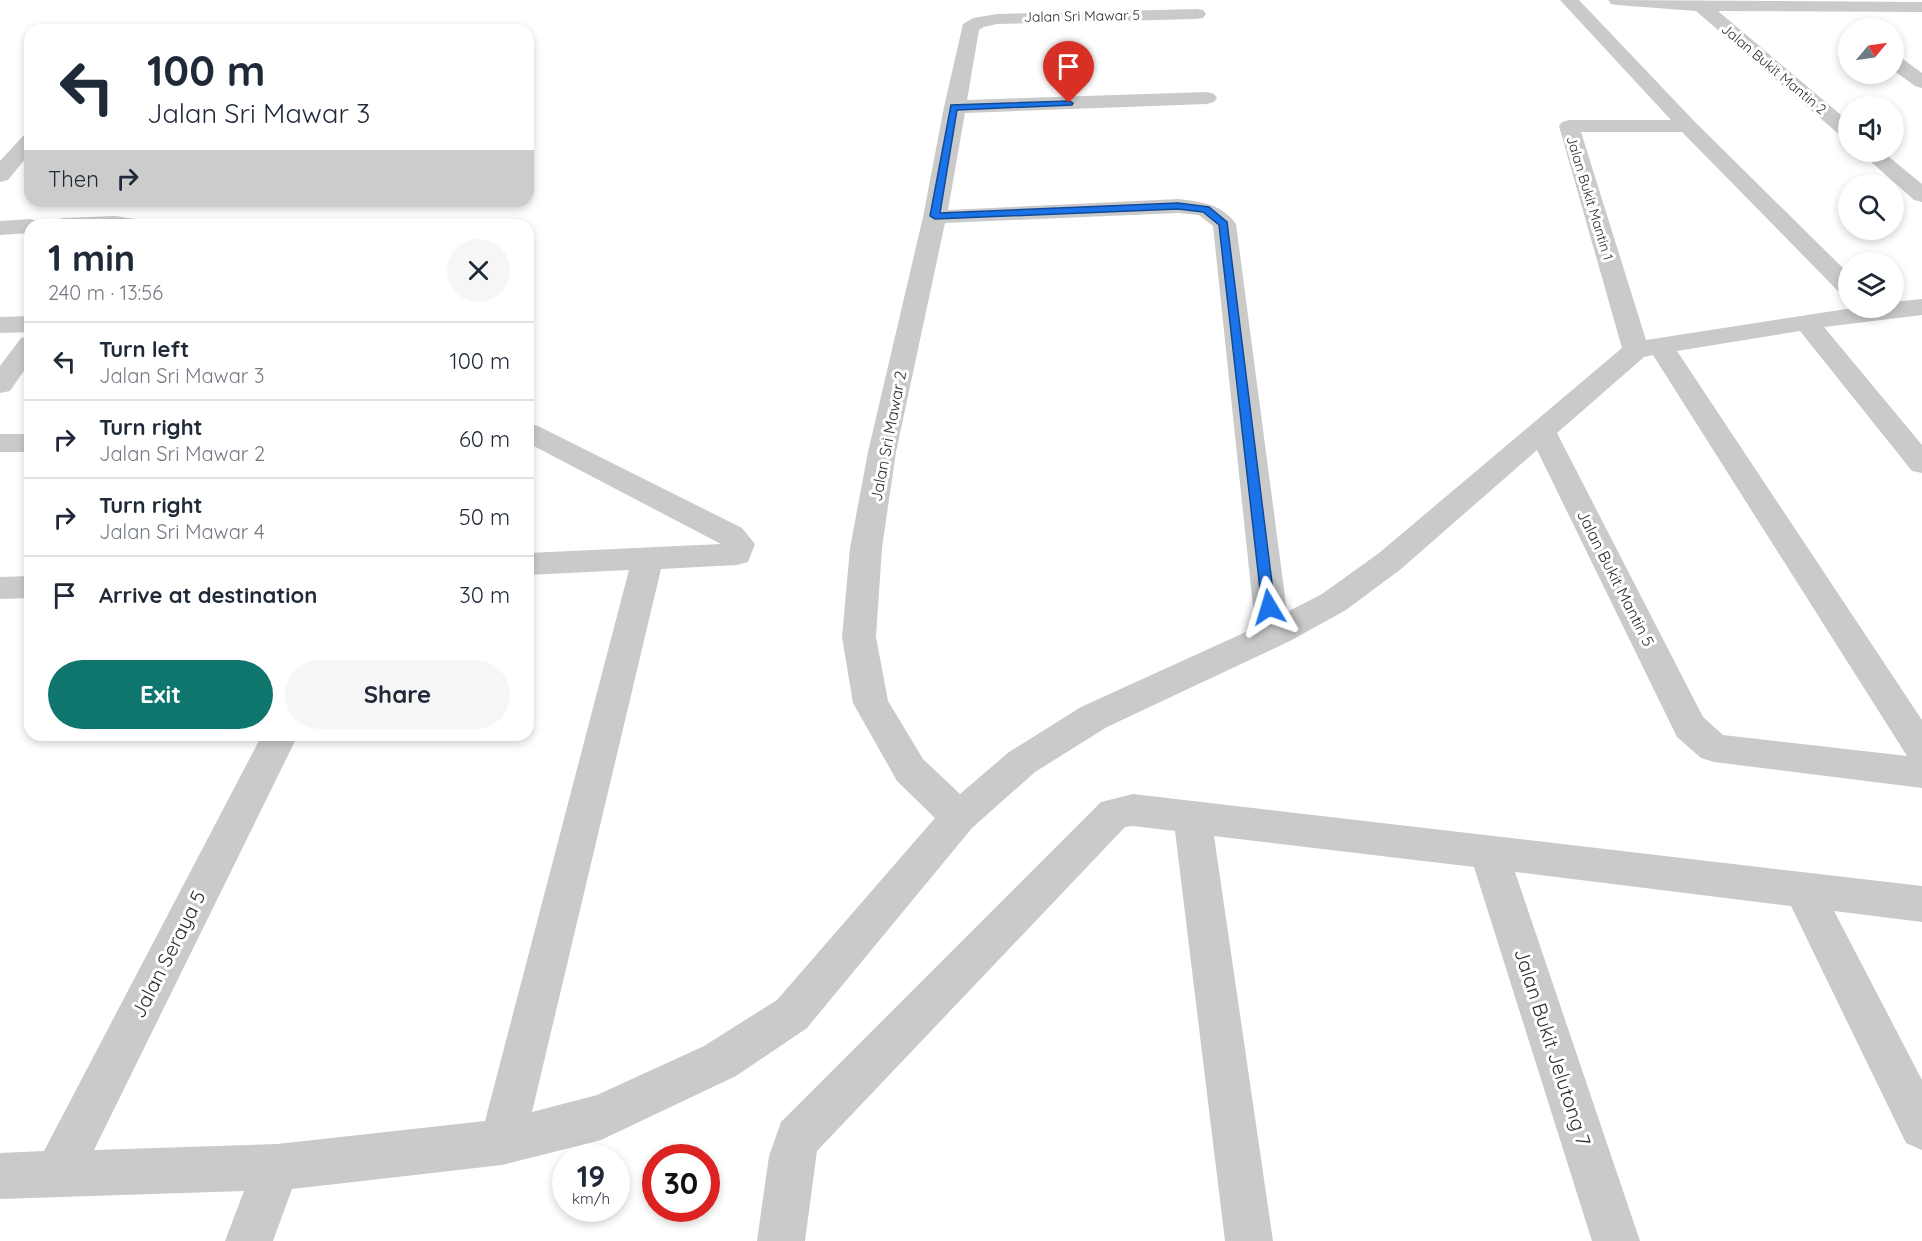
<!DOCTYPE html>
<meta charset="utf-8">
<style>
body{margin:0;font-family:Quicksand,sans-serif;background:#f6f6f7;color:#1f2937;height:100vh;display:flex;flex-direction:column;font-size:22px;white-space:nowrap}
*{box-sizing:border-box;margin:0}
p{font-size:20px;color:#747a83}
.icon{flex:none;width:33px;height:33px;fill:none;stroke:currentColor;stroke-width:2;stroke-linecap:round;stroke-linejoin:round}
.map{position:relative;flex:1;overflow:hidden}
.sheet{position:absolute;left:24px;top:219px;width:510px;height:522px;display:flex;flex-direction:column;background:#fff;border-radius:18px;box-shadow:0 3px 9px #0003}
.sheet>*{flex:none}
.guide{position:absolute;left:24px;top:24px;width:510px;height:183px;border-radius:18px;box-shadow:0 3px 9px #0003;background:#fff;color:#1f2937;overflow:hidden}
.needle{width:39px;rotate:61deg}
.controls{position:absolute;left:1838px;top:18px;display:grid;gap:12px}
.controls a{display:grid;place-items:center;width:66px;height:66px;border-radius:50%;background:#fff;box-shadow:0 3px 9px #0003;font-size:30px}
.speed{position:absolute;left:552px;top:1144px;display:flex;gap:12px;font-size:30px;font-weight:700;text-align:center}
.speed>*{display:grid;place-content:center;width:78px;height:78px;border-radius:50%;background:#fff;box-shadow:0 3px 9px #0003;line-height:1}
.speed small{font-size:15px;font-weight:400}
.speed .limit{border:9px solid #d22;background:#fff;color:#111}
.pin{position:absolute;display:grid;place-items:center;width:51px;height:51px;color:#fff;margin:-62px -26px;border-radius:50% 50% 50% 0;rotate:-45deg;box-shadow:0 0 6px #0007}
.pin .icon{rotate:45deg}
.me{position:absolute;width:66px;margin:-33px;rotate:353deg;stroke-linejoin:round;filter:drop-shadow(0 0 4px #0008)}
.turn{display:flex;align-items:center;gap:21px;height:126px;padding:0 24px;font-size:27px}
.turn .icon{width:78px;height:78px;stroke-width:2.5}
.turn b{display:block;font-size:42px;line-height:51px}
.then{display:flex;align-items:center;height:57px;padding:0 24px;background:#0003;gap:12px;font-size:22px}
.round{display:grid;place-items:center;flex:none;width:63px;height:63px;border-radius:32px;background:#f6f6f7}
.headline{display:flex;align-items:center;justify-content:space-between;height:102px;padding:0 24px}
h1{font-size:36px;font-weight:700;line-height:45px}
.action{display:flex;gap:12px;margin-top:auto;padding:12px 24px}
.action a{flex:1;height:69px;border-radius:36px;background:#0f766e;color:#fff;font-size:24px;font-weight:700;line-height:69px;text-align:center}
.action a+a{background:#f6f6f7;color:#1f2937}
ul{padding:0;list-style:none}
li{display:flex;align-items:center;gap:18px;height:78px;padding:0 24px;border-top:2px solid #e0e1e3}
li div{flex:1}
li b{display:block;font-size:22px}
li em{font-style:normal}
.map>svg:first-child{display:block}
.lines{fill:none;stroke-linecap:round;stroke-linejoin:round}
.minor{fill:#cacaca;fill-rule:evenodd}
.route{fill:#1a73e8;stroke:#114b97;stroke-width:1.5}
.labels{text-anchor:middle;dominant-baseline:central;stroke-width:6;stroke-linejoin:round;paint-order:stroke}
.far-street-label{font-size:14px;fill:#2d2d2d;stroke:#fff}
.street-label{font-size:16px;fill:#2d2d2d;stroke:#fff}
.near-street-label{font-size:20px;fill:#2d2d2d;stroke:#fff}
</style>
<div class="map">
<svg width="1922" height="1241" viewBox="0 0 1922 1241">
<rect width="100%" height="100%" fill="#fff"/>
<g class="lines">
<path class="minor" d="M1560,0H1579L1695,122L1848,273V294L1839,292L1682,132H1581L1646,340L1853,308H1893V302L1922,299V315L1824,327L1922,445V473L1912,471L1800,331L1677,351L1922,720V788L1714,762L1701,758L1677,737L1537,450L1401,569L1346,610L1290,641L1107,727L1035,772L972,828L807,1028L736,1076L601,1140L502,1165L292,1189L273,1241H225L244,1191L0,1199V1153L44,1151L262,735H298L94,1150L277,1144L485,1121L629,570L528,575V553L721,544L528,443V423L538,426L742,528L755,544L748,562L737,565L661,569L532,1112L597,1095L704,1046L777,1000L935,818L897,781L853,703L842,637L850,548L868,452L923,217L944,107L963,24L973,18L997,14L1197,9L1203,10L1206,14L1203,18L1197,19L997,24L984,27L979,30L967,100L1207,92L1214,94L1217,98L1214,102L1207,104L965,113L948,210L1178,199C1201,202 1221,203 1236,224L1287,612L1322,594L1379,553L1622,348L1559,126L1562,122L1569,120H1671ZM1178,213L1199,215L1213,226L1253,607L1259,626L1081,707L1009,752L960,794L923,759L888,701L876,637L882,548L896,452L945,223ZM1653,355L1907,756L1723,735L1703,717L1557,433L1644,357Z
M1608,0L1922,2V12L1718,11L1848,121V138L1841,136L1696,11L1617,5L1611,4Z
M1893,55L1900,57L1922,73V88L1915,86L1893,70Z
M30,134V153L8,180L0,182V161L23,136Z
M1860,152H1883L1922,184V202L1914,200Z
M115,216L143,220L147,225H51L55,220L63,218Z
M30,219L38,221L41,225H30V233L0,235V221Z
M30,316V332L0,333V317Z
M30,336V362L10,391L0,393V366L21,338Z
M0,434H30V452H0Z
M30,576V598L0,599V577Z
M1133,794L1922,886V922L1834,911L1922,1080V1150L1906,1143L1791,906L1515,872L1640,1241H1592L1474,867L1214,836L1273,1241H1225L1175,831L1133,826L1125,827L817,1151L805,1241H757L769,1156L781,1122L1101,802Z"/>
</g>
<path class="route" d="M1069,101L1073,103L1072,105L957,110L940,213L1178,203L1209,207L1227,222L1275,607L1273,611L1269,612L1262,607L1219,225L1203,212L1178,209L935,219L930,216L951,105Z"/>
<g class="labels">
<g class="far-street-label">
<text transform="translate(1082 16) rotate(-1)">Jalan Sri Mawar 5</text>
<text transform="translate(1774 69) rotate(40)">Jalan Bukit Mantin 2</text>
<text transform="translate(1590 198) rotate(73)">Jalan Bukit Mantin 1</text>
</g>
<g class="street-label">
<text transform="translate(888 436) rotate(-79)">Jalan Sri Mawar 2</text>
<text transform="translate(1616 578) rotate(63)">Jalan Bukit Mantin 5</text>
</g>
<g class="near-street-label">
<text transform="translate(168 954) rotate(-63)">Jalan Seraya 5</text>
<text transform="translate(1553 1047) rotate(72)">Jalan Bukit Jelutong 7</text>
</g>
</g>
</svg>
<div class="controls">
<a><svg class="needle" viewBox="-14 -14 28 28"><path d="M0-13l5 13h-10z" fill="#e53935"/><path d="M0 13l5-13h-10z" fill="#747a83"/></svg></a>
<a><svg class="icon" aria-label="sound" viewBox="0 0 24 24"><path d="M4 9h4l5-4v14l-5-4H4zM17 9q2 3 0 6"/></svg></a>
<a><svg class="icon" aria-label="search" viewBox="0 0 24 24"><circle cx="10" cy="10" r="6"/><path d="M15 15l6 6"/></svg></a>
<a><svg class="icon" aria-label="layers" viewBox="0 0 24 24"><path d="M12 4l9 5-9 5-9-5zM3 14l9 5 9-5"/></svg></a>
</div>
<div class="speed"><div>19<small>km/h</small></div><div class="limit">30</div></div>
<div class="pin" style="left:1069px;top:103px;background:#d93025"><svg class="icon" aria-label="arrive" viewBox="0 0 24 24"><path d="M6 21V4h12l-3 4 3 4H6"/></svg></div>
<svg class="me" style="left:1269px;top:607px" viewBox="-20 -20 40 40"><path d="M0-17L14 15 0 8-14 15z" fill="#1a73e8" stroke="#fff" stroke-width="4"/></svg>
<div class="guide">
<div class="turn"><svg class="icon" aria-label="left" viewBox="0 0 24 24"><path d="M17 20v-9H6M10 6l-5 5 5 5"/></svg><div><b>100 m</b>Jalan Sri Mawar 3</div></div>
<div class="then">Then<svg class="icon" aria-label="right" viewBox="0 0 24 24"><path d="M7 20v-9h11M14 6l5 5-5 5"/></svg></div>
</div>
<section class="sheet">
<div class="headline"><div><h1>1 min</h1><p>240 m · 13:56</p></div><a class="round"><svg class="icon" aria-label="close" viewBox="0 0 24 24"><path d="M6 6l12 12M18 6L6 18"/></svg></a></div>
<ul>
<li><svg class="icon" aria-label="left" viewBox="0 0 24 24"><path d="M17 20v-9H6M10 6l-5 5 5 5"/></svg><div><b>Turn left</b><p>Jalan Sri Mawar 3</p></div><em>100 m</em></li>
<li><svg class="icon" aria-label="right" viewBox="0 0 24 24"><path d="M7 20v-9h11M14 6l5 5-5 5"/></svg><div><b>Turn right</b><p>Jalan Sri Mawar 2</p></div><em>60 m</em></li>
<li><svg class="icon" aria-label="right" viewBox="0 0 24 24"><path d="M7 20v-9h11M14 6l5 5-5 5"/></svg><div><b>Turn right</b><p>Jalan Sri Mawar 4</p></div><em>50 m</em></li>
<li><svg class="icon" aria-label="arrive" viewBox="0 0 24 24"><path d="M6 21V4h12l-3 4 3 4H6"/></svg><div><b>Arrive at destination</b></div><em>30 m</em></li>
</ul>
<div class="action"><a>Exit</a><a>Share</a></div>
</section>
</div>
